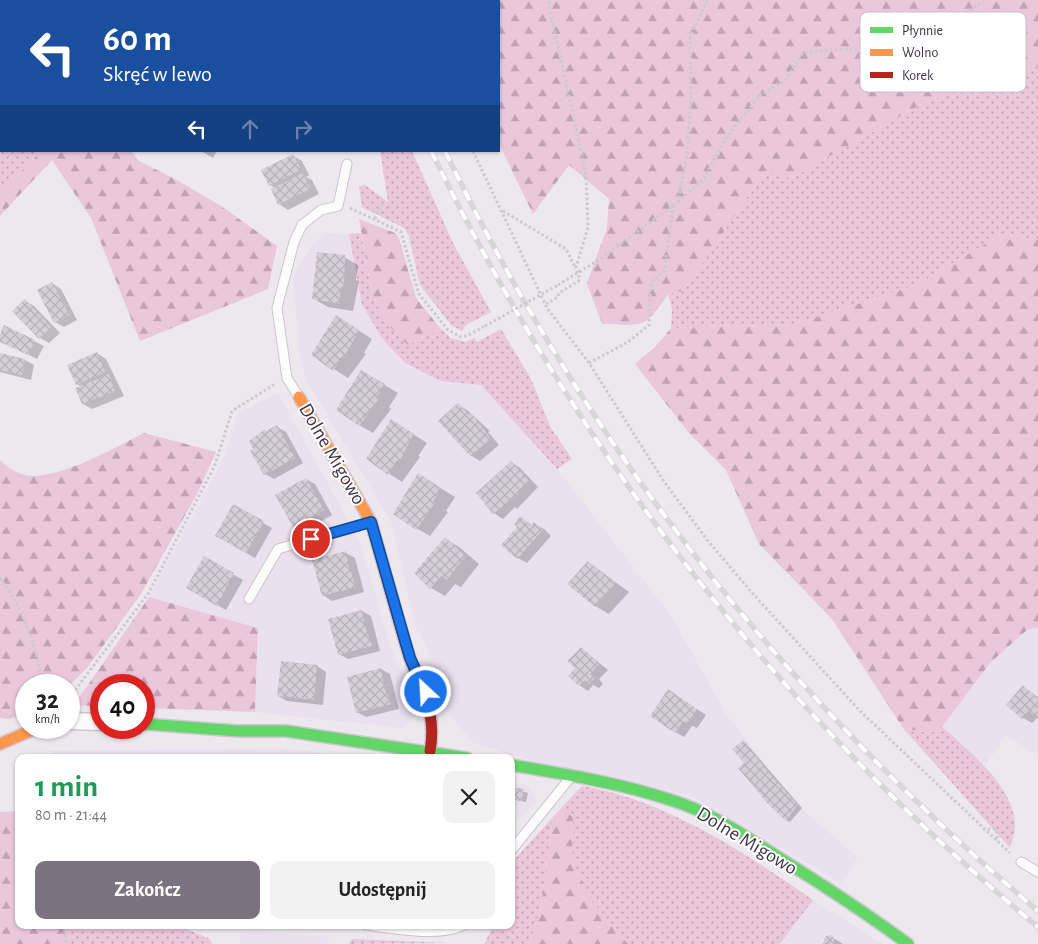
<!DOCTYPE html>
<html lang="pl">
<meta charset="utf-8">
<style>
body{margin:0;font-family:"Alegreya Sans",sans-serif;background:#f2f2f2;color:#222;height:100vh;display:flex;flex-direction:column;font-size:19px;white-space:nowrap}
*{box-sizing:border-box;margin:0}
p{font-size:16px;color:#767676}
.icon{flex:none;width:28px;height:28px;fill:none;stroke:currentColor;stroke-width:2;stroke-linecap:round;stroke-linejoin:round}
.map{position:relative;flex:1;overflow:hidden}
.drawer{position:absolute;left:15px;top:754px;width:500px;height:175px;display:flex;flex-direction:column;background:#fff;border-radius:10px;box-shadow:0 1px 4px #0004}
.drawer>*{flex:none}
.banner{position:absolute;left:0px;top:0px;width:500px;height:152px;box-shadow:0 1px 4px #0004;background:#1a4fa0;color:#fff;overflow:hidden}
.speed{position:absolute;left:15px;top:674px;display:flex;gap:10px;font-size:25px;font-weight:700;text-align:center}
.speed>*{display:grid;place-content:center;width:65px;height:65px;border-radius:50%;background:#fff;box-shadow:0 1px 4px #0004;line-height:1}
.speed small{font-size:12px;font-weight:400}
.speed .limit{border:8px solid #d22;background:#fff;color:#111}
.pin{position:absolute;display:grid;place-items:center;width:42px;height:42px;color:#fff;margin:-21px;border:2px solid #fff;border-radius:50%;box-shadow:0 1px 5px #0007}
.me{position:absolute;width:55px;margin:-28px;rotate:335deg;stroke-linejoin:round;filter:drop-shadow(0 0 4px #0008)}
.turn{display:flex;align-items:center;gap:18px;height:105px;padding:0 20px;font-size:22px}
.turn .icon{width:65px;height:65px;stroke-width:2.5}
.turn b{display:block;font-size:35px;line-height:42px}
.lanes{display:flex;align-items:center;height:48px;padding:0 20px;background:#0003;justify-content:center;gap:25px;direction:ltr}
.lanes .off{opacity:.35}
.round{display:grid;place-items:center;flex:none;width:52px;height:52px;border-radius:10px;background:#f2f2f2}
.headline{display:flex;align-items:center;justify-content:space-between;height:85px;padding:0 20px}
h1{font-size:30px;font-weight:700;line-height:38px;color:#1e9e55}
.button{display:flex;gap:10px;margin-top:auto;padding:10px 20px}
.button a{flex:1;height:58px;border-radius:10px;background:#7b7380;color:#fff;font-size:20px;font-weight:700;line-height:58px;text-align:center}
.button a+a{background:#f2f2f2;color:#222}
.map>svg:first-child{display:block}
.residential{fill:#eae0ee}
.green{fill:url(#green-dots)}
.forest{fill:url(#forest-firs)}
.shadow{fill:#0003}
.building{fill:url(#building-cross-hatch)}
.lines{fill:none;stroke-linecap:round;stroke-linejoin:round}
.lane-casing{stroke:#cbc5cd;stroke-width:11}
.street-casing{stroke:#cbc5cd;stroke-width:19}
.fast-casing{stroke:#d2c6d6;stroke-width:14}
.slow-casing{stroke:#d2c6d6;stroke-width:14}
.jam-casing{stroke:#d2c6d6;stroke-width:14}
.path{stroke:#cec9d1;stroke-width:3;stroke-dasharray:2.5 2.5;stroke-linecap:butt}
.lane{stroke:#fcfcfc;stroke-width:9}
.street{stroke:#fcfcfc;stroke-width:16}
.fast{stroke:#63d668;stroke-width:11}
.slow{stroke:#ff974d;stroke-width:11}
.jam{stroke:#b3261e;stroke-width:11}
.rail-casing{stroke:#d8d7d8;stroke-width:5.5}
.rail{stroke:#fff;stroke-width:4;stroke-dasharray:11;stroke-linecap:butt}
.path-bridge{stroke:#cec9d1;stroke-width:3;stroke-dasharray:2.5 2.5;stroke-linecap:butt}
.route-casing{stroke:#114b97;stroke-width:12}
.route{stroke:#1a73e8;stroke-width:9}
.labels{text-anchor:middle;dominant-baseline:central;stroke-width:4;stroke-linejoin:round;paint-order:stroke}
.street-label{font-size:20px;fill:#3e3445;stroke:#fff}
.key{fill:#fff;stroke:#c5c2c7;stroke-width:1}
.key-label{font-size:14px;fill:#3e3445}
</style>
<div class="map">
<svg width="1038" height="944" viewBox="0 0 1038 944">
<defs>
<pattern id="green-dots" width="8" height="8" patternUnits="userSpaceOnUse" patternTransform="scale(1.25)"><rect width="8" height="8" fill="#eac7db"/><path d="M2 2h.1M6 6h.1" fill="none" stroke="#bfa2b3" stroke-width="1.8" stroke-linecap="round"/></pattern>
<pattern id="forest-firs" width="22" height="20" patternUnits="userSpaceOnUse" patternTransform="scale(1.25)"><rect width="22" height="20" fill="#eac7db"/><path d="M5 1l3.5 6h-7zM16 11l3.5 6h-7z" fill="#bfa2b3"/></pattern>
<pattern id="building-cross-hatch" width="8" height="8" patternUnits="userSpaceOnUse" patternTransform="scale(1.25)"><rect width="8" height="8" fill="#d4cfd6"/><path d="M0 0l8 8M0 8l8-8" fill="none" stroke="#b7b2b9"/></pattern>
</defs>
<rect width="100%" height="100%" fill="#ede8ee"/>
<path class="residential" d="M325,233L349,234L362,304L405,363L441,381L481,385L557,469L672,617L726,714L772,774L805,812L858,857L841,883L691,796L518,757L472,742L442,704L438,698L444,691L419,630L417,632L391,522L307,381L299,353L293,277L312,245Z
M278,393L360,542L389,642L418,714L402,728L255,712L258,628L149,597L225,455L237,414Z
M1038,627V756L1006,735L985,766L942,727L990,663L1027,630Z
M277,748L358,757L52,758V751Z
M511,782L528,785L536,801L511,827Z
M813,900L883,944H781Z
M240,931L329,937L328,944H240Z"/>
<path class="green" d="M0,0H69L1,1V151H41L0,194Z
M1038,65V240L1002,234L916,285L795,324L671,328L672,309L668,294L683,291L765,171L791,178L927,101L1032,70Z
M380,151H412L453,243L491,312L466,325L462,331L451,325L420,285L409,236L404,228L362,207L359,186L365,185L388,202Z
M361,233L372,294L408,345L441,329L451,338L465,342L474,338L477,342L501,329L530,377L551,428L572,459L557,469L481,385L441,381L405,363L381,337L362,304L349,234Z
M942,727C969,751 1014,786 1015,825C1015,832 1012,841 1010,848L903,728L930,733Z
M582,786C666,800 744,852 813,900L780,944H628L591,901L572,860L573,818L564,805Z
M553,817L540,912L529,944H484L494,925H511V863Z
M69,925L179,926L210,939L212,944H70Z
M352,939L450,943L349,944Z"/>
<path class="forest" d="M69,0H243L68,1Z
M266,0H351V1H267Z
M471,0H1038V65L1032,70L927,101L791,178L765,171L683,291L668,294C644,330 644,325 602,324L587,283L607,228L609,199L569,165L533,214L499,144V1Z
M41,151H131L139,161L177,180L221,206L277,246L268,289L140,341L91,218L52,160L0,216V194Z
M359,219L395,233L399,238L416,298L441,329L408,345L385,322L372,294Z
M1002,234L1038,240V627L1027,630L990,663L942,727L930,733L903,728L832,619L759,544L726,470L689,433L635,364L656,346L671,328L795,324L916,285Z
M144,433L216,452L197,494L141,594L87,668L69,686L26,685V715L8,719L0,718V460C9,469 20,476 34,476C67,475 114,448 144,433Z
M149,597L258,628L255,712L144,708V685H101V706L74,705Z
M564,805L573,818L572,860L592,901L628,944H529L540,912L553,817Z
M19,811V925H69L70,944H0V812Z"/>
<path class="shadow" d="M201,151H217L213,158Z
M293,156L302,161L309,175L306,177L312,180L319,194L288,210L279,204L275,188L270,185Z
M344,257L358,265L356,280L359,281L353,311L328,307L314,299Z
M52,283L61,289L77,320L64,327L55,322Z
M25,301L34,306L60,333L49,343L40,338Z
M350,325L372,339L364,353L366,354L348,378L312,355Z
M5,327L44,346L37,359L0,340Z
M97,353L106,359L124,396L92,409L83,404L77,389L81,387L77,384Z
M0,354L25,360L34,365L31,380L0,372Z
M376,380L398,393L389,407L391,409L373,433L359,425Z
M458,405L467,410L490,431L488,432L499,445L480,461L470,455Z
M277,427L286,432L303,463L274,479L265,474L255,450L267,432Z
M405,429L427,443L418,456L420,457L402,482L367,459Z
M511,462L520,468L538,487L517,509L515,507L503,519L494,513L478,493Z
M306,479L315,484L332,515L303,532L294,526Z
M432,483L455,497L446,511L448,512L430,536L416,528Z
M233,506L272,528L255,558L217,536Z
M521,518L533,526L535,524L544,529L551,536L527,563L518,558Z
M445,539L459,547L479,564L461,587L455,584L445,596L431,588L416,573Z
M346,553L355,558L364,592L332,601L323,595Z
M204,558L243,580L226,610L187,588Z
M588,562L629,592L609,614L595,606Z
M362,611L371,616L380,651L348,659L339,654Z
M581,648L608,670L599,679L603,684L599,688L593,685L588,691L579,685L577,668Z
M282,663L317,666L326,672L323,705L287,701L278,696Z
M381,669L390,674L399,709L366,717L357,712Z
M1023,687L1038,697V717L1032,723L1023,718Z
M677,696L706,715L697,728L692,726L684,737L675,732Z
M744,741L802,808L790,822L786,820Z
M511,788L528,793L526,802L511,799Z
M830,936L840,942L843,944H826L824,939Z"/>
<path class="building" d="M293,154L301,170L269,186L261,170Z
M303,173L310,189L278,205L271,189Z
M317,252L345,255L344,287H341L339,304L312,299Z
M52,282L69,315L54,323L37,290Z
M25,299L51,327L39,339L12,311Z
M336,315L359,330L344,358L342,357L333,371L311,355Z
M4,325L35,340L28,355L0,342V334Z
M97,352L105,372L76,385L67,365Z
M0,353L25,359L22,375L0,370Z
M361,370L385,384L376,398L378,400L359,426L336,410Z
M109,374L115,391L82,404L75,388Z
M458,403L469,415L471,413L491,439L470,456L438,421Z
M391,419L414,434L399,462L397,460L388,475L366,459Z
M277,425L295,458L264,475L250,451L253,449L249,441L265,429L266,431Z
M511,461L529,481L517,492L519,494L493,514L476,493Z
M418,473L441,488L433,502L435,503L416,530L393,514Z
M306,478L324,510L293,527L275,495Z
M233,504L264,521L246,553L215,536Z
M520,516L531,526L534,522L543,530L517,559L501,545L517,527L514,524Z
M445,537L466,555L447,580L441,576L430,589L414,573Z
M346,551L348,564L356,587L322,596L312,560Z
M204,556L234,573L217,606L186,588Z
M588,561L616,583L595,607L567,584Z
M362,610L364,623L372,646L338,655L328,619Z
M581,647L599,664L590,674L595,678L589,684L585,680L579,686L568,676L575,668L567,661Z
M281,661L317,665L314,700L277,696Z
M381,668L384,685H389L384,687L391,704L356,713L347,677Z
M1023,685L1038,699V719L1029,711L1022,719L1006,705Z
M668,689L697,709L687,724L683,721L675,733L650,716Z
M744,740L768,772L798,805L786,821L769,805L738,768L744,763L732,749Z
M511,787L524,789L522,801L511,798Z
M831,935L834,938V944H823L826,936Z"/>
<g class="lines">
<g class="lane-casing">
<path id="lane" d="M299,397L287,378L277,308L294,242L302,225L321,210L338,206L347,164
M249,599L278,549L369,522
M511,851L570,778
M1021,862L1038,872
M365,925C393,928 439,938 464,925"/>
</g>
<g class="street-casing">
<path id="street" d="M69,721L101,722"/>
</g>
<g class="fast-casing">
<path id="fast" d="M144,724L238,731H286L467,758
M511,765C565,774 619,783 671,800C710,812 744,835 778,857C823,885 866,913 908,944"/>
</g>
<g class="slow-casing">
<path id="slow" d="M299,397L371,522L389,586
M0,744L37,728"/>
</g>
<g class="jam-casing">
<path id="jam" d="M389,586C396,610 402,634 410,658C422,692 437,713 430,751"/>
</g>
<path class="path" d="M408,0L409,1
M0,28L1,34
M0,96L1,92
M473,151L547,308L589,363L665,483L708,541L754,595L860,711L1010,853
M678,202L704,178L726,138L761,94L785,81L803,53L839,49L886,51L935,33L986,0
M350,208L401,232L419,294L448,330L461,337L467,336L485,326
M503,211L566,249L575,267
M375,219L383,202
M558,285L597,261L678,202L687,154L691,98L690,37L707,0
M546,304L558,297L559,293L580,280L576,267L588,227L586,174L548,0
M589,363L628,342L649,325L651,282L664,271L673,206
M0,578C24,610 36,646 43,685
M69,698L148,594L215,465L232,411L275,384
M0,712L13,717
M983,829H996L998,841
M64,925L66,944"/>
<use href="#lane" class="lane"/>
<use href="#street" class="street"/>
<use href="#fast" class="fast"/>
<use href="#slow" class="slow"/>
<use href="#jam" class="jam"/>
<g class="rail-casing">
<path id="rail" d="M366,0L367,1
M379,0L380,1
M431,151C580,456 776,711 1038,927
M445,151C589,450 785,697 1038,911"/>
</g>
<use href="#rail" class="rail"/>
<path class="path-bridge" d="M485,326L558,285"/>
</g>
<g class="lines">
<g class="route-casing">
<path id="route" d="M311,539L371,522L410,658L426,692"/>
</g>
<use href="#route" class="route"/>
</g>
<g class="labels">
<g class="street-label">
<text transform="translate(332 454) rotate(60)">Dolne Migowo</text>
<text transform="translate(747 841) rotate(31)">Dolne Migowo</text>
</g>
</g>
<rect x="860" y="12" width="166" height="80" rx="8" class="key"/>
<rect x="870" y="27" width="23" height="6" fill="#63d668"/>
<rect x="870" y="49" width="23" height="7" fill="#ff974d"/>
<rect x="870" y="72" width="23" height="6" fill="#b3261e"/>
<g class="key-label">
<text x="902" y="35">Płynnie</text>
<text x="902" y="57">Wolno</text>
<text x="902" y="80">Korek</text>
</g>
</svg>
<div class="speed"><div>32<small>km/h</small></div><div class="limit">40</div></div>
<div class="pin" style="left:311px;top:539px;background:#d93025"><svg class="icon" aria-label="arrive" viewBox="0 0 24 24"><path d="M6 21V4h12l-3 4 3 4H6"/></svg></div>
<svg class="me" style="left:426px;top:692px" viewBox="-20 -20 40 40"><circle r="17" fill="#1a73e8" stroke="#fff" stroke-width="3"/><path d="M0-11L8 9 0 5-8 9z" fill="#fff"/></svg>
<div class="banner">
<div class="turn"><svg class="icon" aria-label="left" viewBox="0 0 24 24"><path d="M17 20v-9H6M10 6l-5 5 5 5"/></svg><div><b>60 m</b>Skręć w lewo</div></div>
<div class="lanes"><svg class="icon" aria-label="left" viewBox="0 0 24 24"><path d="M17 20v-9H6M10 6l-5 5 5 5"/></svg><svg class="icon off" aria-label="ahead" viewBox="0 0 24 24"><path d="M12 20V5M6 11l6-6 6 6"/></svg><svg class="icon off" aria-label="right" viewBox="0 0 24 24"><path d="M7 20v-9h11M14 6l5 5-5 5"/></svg></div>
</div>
<section class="drawer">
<div class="headline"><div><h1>1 min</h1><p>80 m · 21:44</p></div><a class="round"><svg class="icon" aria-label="close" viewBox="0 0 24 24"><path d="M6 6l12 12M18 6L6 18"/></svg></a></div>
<div class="button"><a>Zakończ</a><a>Udostępnij</a></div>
</section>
</div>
